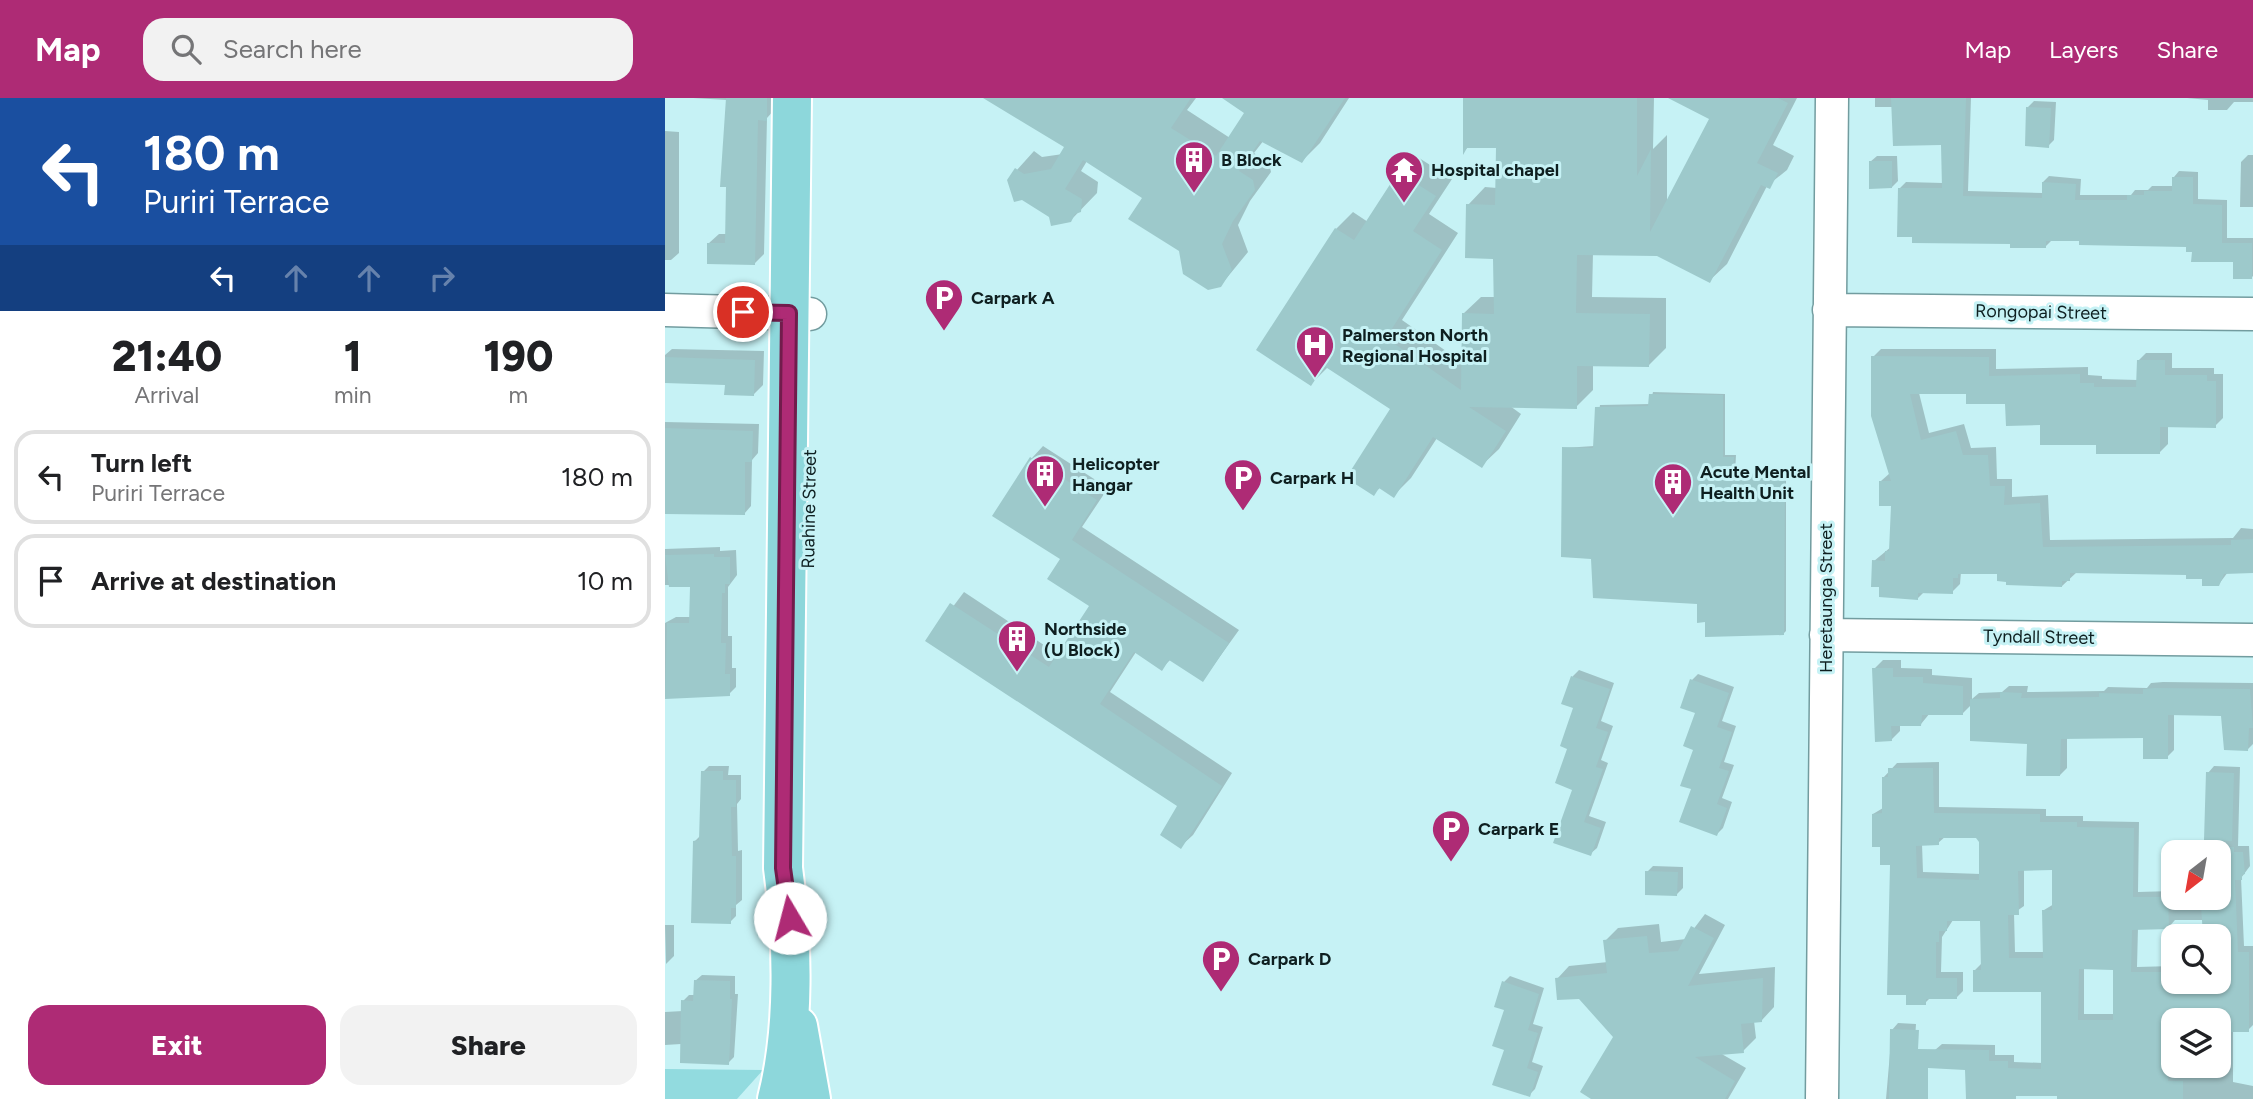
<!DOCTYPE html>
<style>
body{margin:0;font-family:Figtree,sans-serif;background:#f2f2f2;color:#202124;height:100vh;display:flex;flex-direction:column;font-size:26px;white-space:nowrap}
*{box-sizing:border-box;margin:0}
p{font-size:23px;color:#757577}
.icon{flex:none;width:38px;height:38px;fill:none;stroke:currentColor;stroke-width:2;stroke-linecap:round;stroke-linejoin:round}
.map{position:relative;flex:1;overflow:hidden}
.details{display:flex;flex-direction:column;background:#fff;width:665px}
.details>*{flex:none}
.banner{background:#1a4fa0;color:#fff;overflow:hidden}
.needle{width:46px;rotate:211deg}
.buttons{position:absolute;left:1496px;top:742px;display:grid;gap:14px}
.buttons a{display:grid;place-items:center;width:70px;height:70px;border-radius:14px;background:#fff;box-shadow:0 2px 5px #0004;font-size:35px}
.pin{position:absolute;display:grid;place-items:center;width:60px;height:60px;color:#fff;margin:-30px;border:4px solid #fff;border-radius:50%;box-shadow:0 2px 7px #0007}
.me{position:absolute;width:77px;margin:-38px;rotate:352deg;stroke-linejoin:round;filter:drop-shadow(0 0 5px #0008)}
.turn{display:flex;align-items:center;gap:24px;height:147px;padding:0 28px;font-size:32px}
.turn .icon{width:91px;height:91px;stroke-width:2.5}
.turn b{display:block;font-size:49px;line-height:60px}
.lanes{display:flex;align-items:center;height:66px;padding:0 28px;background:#0003;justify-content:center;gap:35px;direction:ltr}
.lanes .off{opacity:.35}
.eta{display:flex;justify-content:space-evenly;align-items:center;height:119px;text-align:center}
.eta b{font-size:42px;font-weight:800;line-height:49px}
.button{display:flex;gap:14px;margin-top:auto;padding:14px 28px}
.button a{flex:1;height:80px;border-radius:21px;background:#ae2b75;color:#fff;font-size:28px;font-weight:800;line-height:80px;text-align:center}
.button a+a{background:#f2f2f2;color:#202124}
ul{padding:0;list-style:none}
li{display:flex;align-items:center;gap:21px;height:94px;margin:0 14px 10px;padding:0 14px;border:4px solid #e0e0e0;border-radius:21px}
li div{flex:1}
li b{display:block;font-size:26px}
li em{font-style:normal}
header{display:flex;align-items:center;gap:42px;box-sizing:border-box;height:98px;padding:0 35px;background:#ae2b75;color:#fff}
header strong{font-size:33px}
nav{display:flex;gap:38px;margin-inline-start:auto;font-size:24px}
.search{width:490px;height:63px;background:#f2f2f2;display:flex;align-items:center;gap:18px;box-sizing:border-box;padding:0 24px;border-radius:21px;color:#757577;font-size:26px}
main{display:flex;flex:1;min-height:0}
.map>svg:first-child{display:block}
.green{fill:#92dbdf}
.shadow{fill:#0003;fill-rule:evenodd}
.building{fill:#9dc9cb;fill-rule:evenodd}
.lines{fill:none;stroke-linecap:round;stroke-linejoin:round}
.minor-casing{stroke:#729c9f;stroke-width:35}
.major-casing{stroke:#fff;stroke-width:42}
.minor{stroke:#fff;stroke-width:32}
.major{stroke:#8dd7db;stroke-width:38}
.route-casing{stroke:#711c4c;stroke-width:18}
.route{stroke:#ae2b75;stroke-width:12}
.labels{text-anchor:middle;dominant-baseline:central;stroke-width:6;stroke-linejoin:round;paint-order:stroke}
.poi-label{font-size:18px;font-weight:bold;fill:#0e1f20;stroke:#c6f2f5;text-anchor:start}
.street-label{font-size:18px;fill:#0e1f20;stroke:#c6f2f5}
</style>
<header>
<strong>Map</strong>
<div class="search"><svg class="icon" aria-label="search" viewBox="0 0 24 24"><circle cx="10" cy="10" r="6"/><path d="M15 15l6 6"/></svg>Search here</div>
<nav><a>Map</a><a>Layers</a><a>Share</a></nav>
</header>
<main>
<section class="details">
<div class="banner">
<div class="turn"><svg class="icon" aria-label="left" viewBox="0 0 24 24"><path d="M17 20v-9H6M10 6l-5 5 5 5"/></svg><div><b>180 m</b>Puriri Terrace</div></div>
<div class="lanes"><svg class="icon" aria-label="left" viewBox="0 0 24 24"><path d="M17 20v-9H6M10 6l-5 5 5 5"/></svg><svg class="icon off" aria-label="ahead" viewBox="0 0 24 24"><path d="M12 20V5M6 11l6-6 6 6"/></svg><svg class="icon off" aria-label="ahead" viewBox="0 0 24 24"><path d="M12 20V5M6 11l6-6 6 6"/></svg><svg class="icon off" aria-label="right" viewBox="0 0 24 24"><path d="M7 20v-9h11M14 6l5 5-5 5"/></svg></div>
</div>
<div class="eta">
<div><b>21:40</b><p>Arrival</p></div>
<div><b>1</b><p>min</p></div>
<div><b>190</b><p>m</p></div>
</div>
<ul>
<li><svg class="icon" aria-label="left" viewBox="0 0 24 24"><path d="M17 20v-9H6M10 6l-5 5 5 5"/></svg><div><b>Turn left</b><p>Puriri Terrace</p></div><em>180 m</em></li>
<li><svg class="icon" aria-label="arrive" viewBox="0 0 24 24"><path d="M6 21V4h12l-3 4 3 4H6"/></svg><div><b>Arrive at destination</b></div><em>10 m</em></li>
</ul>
<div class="button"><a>Exit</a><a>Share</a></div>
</section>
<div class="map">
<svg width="1588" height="1001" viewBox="0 0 1588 1001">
<rect width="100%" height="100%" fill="#c6f2f5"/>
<path class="green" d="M0,971L98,972L72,1001H0Z"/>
<path class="shadow" d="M28,0H111L110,11L102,20L99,156L90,165L44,145L54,136H61L63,87H56L62,2Z
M322,0H531L522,12L565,40L582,14L560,0H684L655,45L637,63L599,42L589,55L604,65L606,74L585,103L573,127L583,154L556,187L515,152L480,99L422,63L416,73L433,84L432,95L405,123L386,118L343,82L369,53L377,59L398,56L402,49Z
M800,0H989L988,51L1002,37V106L1046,21L1014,0H1132L1108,47L1129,58L1122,72L1102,88L1062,166L1044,183L993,156L928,155L927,199L1001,200V250L984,267H928V292L911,309L845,308L856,316L834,351L816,368L772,340L746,380L729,397L716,389L708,396L728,311L663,269L646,286L671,131L688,114L703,124L734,75L751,58L787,81L764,116L793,135L737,222L798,265V216L816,199H830V159L803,107L820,89L832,90V48H804L800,52Z
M1210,0H1306L1303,93L1378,95V84L1384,78L1416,81L1415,97H1466L1470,92H1483L1487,88H1509V79L1514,73L1533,74V101L1562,102V140H1588V178L1586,180L1569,163L1529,153L1522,147L1416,141L1386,143L1380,149L1346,145L1235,90L1241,84L1278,85V45L1228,9H1210Z
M1522,0H1588V4H1569L1562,12H1543V2Z
M1369,3L1391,4L1389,42L1383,48L1363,9Z
M0,33L14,34V155L6,162H0Z
M1583,57H1588V109H1575L1576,64Z
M1212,58H1232L1233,83L1227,89L1205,64Z
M7,251L99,253L98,287L88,297L61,285L0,283V257Z
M1216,251H1331V271L1423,269V277L1437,278V281L1473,282V263L1481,255H1507V270H1549V276H1558V320L1550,328H1503V346L1495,354L1432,345L1376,326L1342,305L1303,295H1254L1264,335L1299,326L1306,350L1331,349L1332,381H1347V399L1383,397L1385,442L1568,440L1576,430L1588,431V474H1563L1554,486L1522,476L1412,474L1397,488L1334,474H1296L1295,486L1287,494H1259L1252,501L1216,488L1209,463L1226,449L1228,407L1216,383L1225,375L1208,259Z
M988,294L1060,296V357H1071L1070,376L1121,375V533L1118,536L1042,522L1033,505L927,460L899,350L929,348L935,307L985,306Z
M0,324L94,326L93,355L87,362L86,408L79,416L0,415Z
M378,348L443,390L417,429L574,532L538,582L506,561L497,570L471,554L445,594L567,675L528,737L516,748L514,707L263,542L299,494L394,557L427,507L398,461L367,360Z
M55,449V453L71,452L72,477L63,489V538H67V570H71V589L64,596L0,599V525L11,519H26L27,487H0V451Z
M1218,562H1236V570L1267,571V577L1307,580V601L1314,595L1337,594L1344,588H1363L1362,594L1439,593L1443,589L1482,590L1486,585L1498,584L1588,585V646L1583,651L1557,616H1509V652L1502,659L1479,639H1402V670L1395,677L1364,644L1307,606L1298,615H1265L1256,626H1235V633L1226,642L1209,571Z
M914,572L949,585L936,623L948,628L936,662L943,665L924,718L941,724L932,750L925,756L909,690L905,650L911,609L898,605L908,578Z
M1033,576L1069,589L1057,623L1071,628L1059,664L1069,667L1057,700L1067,704L1058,730L1052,736L1028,690L1032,614L1027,582Z
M1274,664V709L1381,711V718H1418V723L1474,724L1473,794L1508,793V800H1554V754H1540L1543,675L1549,668L1575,669L1573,748H1584L1585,768L1576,780L1579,848H1588V927L1583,932H1568V984L1588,988V1001H1394V996L1302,1000V970L1270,952L1277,946L1330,947V957H1349V964L1378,965V892L1310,872L1316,866L1317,821L1288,822L1277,839L1276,874H1298V893L1291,900L1266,899L1260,905L1226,765L1217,747L1208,716L1218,710V680L1232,665ZM1281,738H1312L1315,743L1316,776L1258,774L1257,746L1273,745ZM1389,770V806L1379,812V854H1350L1349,815L1359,808V771ZM1510,822H1540V838H1554V884H1508V868L1472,869L1473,830H1503ZM1419,869L1450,870L1449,916H1419ZM1508,922H1554V968H1539V977H1509Z
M44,668H64L63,677H76V701L72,706L73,753L77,752V802L71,807V818L65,824L30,743L36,737L38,674Z
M988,768L1018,769V790L1012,796L982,774Z
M1040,816L1060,827L1034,876L1110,869L1109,909L1097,922L1089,923L1091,940L1078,953L1055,955L1081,970L1063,1001H930L950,939L915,899L892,881L904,868L943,864L940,843L953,830L994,826L996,844L1021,841Z
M0,827H9V858L1,866Z
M37,877L70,878V896H73L69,959L63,965L16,946L0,947V914L18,913V903L24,897H30V883Z
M845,878L879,890L868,926L878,929L867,964L878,968L870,991L864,997L841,911L839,884Z
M1233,925L1251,926L1246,1001H1221L1227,932Z"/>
<path class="building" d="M61,0H102V23L93,22L90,167L42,166V145H60L61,89H55Z
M318,0H526L506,30L551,58L579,15L557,0H680L637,65L595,43L574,73L588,82L590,92L568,123L557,146L567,172L556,189L543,192L518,176L514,153L463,121L477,100L418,62L400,91L417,101L416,114L410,116L406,124L386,128L384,119L357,102L349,104L342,82L350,70L359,76L386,71L399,49Z
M798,0H972V78L986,51L985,134L1044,21L1003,0H1113L1123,5L1092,65L1113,75L1105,91L1096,87L1045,185L992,158L912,157L911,215L985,216L984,269L912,268V311L804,309L841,333L817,370L768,339L729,400L714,390L709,398L681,380L725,311L659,268L646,288L591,252L670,130L689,142L733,74L771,98L748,133L777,152L721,240L796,292L797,215L829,216L828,161L800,160L801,106L830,107L831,50H802L798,57Z
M1226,0H1301L1298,98L1377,100V84L1411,86L1410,102H1462V97H1479V93H1507V79H1528V106L1557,107V145H1587V181H1568V164H1526L1527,154H1521V149L1414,147V143H1381V150H1345V146L1247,145V139H1232L1233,90H1277L1276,47L1228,48Z
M1361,9L1386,10L1384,50L1360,48Z
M1204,63H1227V90L1204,91Z
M1206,258L1324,259V278L1415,276V285H1429V289H1471L1472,262H1500V277H1542V283H1551V330L1495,329V356H1431V347H1375V327L1341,328L1340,306H1301V296H1245L1256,342L1291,333L1298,357H1323L1325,388H1340L1339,407L1375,405L1378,449L1566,447V442L1588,441V475L1559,476L1554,488H1537V481H1521V477L1405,475V483H1397V489L1341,487V484L1332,483V476H1293V480H1288V496L1253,495V502L1214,499V489H1206L1207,462L1220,463V453H1224L1226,408H1214V383H1226L1206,318Z
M0,259L90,262L89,298L59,297L60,287L0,285Z
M984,296L1058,297V359H1069L1068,378L1120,377L1119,537L1040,539V524L1032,525V506L928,500L926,461L896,459L897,349L928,350L930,309L983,308Z
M0,330L88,333L87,364H80V417L0,416Z
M365,359L432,402L407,442L564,545L538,584L504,562L497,573L469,554L435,606L557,688L516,751L495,737L512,708L260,543L285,505L384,569L424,508L382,481L395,461L327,418Z
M49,456V459H65V486H60V495H57L56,545H61L60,576H65V598L0,601L2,525H24L25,489H4L0,457Z
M1207,570H1228V579H1258V585L1298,588V617H1257L1256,628H1226L1227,643L1210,644Z
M906,578L945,591L931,630L943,634L931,669L938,671L919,724L936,730L926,758L888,745L907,692L890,685L902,651L895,648L908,610L896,606Z
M1025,581L1064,595L1052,629L1067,634L1054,670L1064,673L1052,706L1062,710L1052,738L1014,724L1026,691L1015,688L1028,652L1018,648L1030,615L1015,610Z
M1490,590L1585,591L1588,630H1584L1583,653L1559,652L1556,618L1503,617V661H1478V640L1396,641L1395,678H1361L1362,646L1305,643V601L1335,600V594L1357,595L1356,600L1434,599V595L1478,596V591Z
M1223,670H1268L1269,715L1375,716V724H1412V729L1469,730L1468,799H1503L1504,831L1467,832L1466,874H1508V884H1554V838L1538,837L1536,808H1554V749H1569V754H1578L1580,776L1577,777V782H1570L1573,854H1584V934H1554V922H1508V948H1502L1503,983H1518V1001H1392V998H1351V1001H1301L1300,972L1263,970V1001H1224L1225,931L1254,932L1253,951L1324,952V963H1343V970L1376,971V894H1308V872H1316L1315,823H1282V833H1274V844H1271V880H1292V901H1261V907H1241V897H1222L1225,767H1215V749H1207V716L1217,715V679H1223ZM1274,740H1311L1314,744V782L1252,780L1251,748L1274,747ZM1387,772V812H1377L1378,860H1344L1343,817H1354L1353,773ZM1414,871L1448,872V922H1413Z
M36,673H58V682H71V709H66L67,758H71V810H66V826L26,825L28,743L34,742Z
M1541,674L1569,675L1567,743L1539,742Z
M980,773L1013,774L1012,798L980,797Z
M1026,828L1049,840L1023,888L1098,880L1097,924L1076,926L1079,955L1030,959L1070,983L1060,1001H926L915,994L948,939L914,901L892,902L890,880L942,875L938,842L982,838L984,855L1013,853Z
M29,882L65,883V901H67L64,967L15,965L16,902L28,903Z
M837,883L874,896L863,932L873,935L862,970L873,974L865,999L827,987L839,952L827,948L839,912L829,909Z"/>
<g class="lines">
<g class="minor-casing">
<path id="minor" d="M0,212L145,216
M1164,212L1588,216
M1161,537L1588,542
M1157,1001L1167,0"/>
</g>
<g class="major-casing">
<path id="major" d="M133,928L146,1001
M112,1001C130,931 128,842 118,770L127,0"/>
</g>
<use href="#minor" class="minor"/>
<use href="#major" class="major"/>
</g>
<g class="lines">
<g class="route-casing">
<path id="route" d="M78,214L124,215L118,770L125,820"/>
</g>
<use href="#route" class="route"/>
</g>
<defs>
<g id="building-pin" transform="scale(2.0125)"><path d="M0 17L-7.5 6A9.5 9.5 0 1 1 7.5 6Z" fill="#ae2b75" stroke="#c6f2f5"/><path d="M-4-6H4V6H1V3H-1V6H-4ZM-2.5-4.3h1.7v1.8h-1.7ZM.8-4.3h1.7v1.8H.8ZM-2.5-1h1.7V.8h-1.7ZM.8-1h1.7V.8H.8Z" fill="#fff"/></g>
<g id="temple-pin" transform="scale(2.0125)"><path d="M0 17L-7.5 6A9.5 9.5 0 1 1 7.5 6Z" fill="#ae2b75" stroke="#c6f2f5"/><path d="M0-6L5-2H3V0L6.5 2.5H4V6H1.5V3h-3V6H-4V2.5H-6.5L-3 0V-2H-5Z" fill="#fff"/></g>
<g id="parking-pin" transform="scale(2.0125)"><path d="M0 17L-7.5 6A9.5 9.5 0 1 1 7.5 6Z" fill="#ae2b75" stroke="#c6f2f5"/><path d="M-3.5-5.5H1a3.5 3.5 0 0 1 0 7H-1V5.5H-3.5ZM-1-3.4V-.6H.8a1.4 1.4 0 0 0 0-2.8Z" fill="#fff"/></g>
<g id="hospital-pin" transform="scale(2.0125)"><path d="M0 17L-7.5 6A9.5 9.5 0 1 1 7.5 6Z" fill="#ae2b75" stroke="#c6f2f5"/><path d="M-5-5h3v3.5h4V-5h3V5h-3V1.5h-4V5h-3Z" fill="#fff"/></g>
</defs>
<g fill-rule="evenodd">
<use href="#building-pin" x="529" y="62"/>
<use href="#temple-pin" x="739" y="72"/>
<use href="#parking-pin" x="279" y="200"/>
<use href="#hospital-pin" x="650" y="247"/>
<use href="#building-pin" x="380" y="376"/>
<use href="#parking-pin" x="578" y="380"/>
<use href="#building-pin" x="1008" y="384"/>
<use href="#building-pin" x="352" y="541"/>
<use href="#parking-pin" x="786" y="731"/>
<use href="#parking-pin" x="556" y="861"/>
</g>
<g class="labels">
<g class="poi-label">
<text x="556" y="62">B Block</text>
<text x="766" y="72">Hospital chapel</text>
<text x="306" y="200">Carpark A</text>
<text x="677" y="237">Palmerston North<tspan x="677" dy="21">Regional Hospital</tspan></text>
<text x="407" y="366">Helicopter<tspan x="407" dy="21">Hangar</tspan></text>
<text x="1035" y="374">Acute Mental<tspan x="1035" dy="21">Health Unit</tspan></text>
<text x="605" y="380">Carpark H</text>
<text x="379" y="531">Northside<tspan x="379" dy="21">(U Block)</tspan></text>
<text x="813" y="731">Carpark E</text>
<text x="583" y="861">Carpark D</text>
</g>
<g class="street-label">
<text transform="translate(1376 214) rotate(1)">Rongopai Street</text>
<text transform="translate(144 411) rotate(-89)">Ruahine Street</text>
<text transform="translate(1161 500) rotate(-90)">Heretaunga Street</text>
<text transform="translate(1374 539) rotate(1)">Tyndall Street</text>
</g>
</g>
</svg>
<div class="buttons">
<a><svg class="needle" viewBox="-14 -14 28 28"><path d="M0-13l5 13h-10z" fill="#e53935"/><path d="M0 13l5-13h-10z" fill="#757577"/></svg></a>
<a><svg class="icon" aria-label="search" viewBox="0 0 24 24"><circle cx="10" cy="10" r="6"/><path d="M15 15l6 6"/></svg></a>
<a><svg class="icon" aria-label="layers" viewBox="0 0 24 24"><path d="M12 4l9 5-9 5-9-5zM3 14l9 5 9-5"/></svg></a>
</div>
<div class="pin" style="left:78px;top:214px;background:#d93025"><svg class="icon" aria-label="arrive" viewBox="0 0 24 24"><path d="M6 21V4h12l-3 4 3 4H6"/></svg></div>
<svg class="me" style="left:125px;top:820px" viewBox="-20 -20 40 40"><circle r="19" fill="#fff"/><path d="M0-13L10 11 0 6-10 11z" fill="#ae2b75"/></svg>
</div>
</main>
